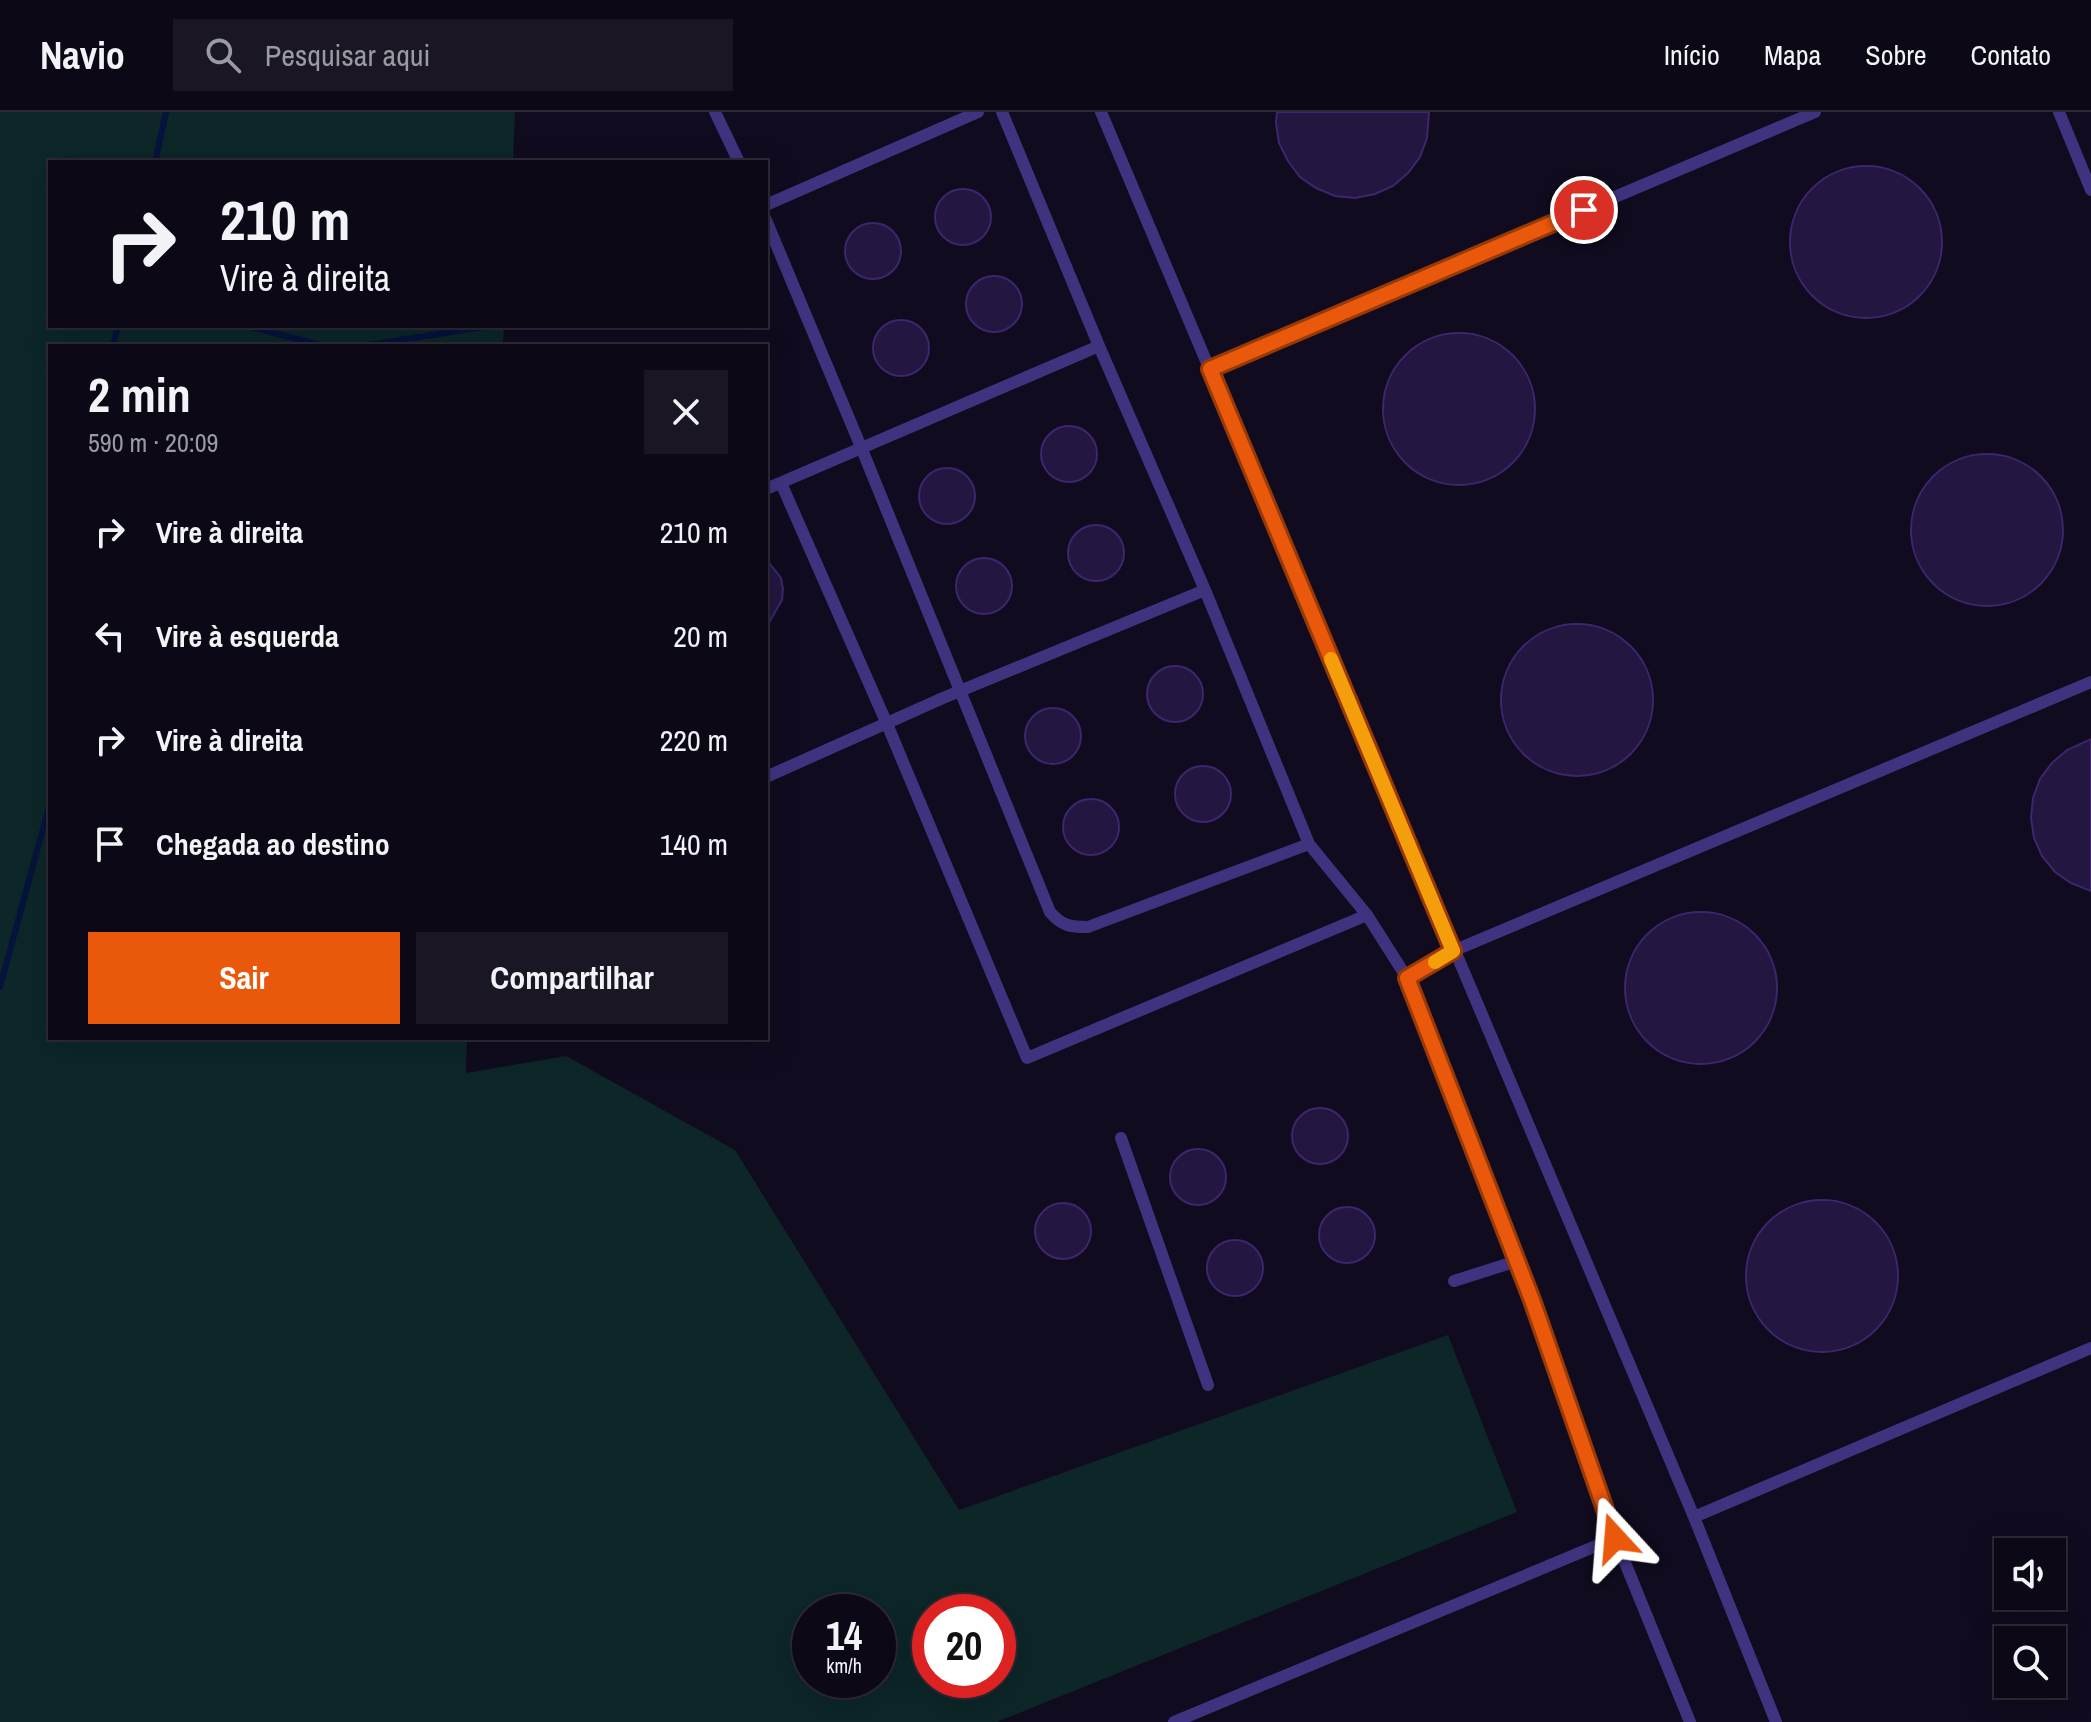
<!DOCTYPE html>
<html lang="pt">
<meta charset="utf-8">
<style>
body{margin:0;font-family:"Archivo Narrow",sans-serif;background:#1a1623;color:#f1f3f6;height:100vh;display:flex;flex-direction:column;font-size:30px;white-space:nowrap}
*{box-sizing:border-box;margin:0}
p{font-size:26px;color:#9a9aa1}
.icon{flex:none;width:44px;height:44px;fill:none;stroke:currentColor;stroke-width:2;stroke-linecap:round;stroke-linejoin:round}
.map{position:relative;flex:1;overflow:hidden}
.side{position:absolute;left:48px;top:232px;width:720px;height:696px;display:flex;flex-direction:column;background:#0c0816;border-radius:0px;box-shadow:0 8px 32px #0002,0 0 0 2px #2c2935}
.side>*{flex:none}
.hud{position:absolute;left:48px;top:48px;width:720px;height:168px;border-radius:0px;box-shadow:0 8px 32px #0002,0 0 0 2px #2c2935;background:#0c0816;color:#f1f3f6;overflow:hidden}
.controls{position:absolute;left:1994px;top:1426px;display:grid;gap:16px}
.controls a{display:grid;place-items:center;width:72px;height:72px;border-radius:0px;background:#0c0816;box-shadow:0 8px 32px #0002,0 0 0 2px #2c2935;font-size:40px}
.speed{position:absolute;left:792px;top:1482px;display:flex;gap:16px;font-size:40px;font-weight:700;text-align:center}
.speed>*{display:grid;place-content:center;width:104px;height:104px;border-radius:50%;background:#0c0816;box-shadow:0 8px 32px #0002,0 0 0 2px #2c2935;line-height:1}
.speed small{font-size:20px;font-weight:400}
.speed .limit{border:12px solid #d22;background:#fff;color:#111}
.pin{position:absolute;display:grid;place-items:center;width:68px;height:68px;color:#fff;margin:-34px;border:4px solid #fff;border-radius:50%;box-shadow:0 2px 8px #0007}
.me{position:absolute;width:88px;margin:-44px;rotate:341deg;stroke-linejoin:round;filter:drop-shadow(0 0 6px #0008)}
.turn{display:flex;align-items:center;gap:28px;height:168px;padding:0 40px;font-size:36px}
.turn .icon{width:104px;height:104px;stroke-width:2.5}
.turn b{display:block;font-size:56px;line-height:68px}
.round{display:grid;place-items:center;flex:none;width:84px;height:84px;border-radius:0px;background:#1a1623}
.headline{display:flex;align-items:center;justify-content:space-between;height:136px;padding:0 40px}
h1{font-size:48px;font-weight:800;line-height:60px}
.cta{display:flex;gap:16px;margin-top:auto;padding:16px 40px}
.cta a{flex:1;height:92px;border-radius:0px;background:#ea580c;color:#fff;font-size:32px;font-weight:800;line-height:92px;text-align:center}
.cta a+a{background:#1a1623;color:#f1f3f6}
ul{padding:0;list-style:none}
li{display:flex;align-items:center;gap:24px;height:104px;padding:0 40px}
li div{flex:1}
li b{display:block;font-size:30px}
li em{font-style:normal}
header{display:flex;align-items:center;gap:48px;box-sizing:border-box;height:112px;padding:0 40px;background:#0c0816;border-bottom:2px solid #2c2935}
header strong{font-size:38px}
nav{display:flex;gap:44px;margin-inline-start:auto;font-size:28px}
.search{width:560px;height:72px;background:#1a1623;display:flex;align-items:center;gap:20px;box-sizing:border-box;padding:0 28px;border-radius:0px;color:#9a9aa1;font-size:30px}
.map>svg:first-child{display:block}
.green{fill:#0d2628;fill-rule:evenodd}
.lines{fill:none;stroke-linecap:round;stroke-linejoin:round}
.stream{stroke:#06133c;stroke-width:6}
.building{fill:#231640;stroke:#3d266d;stroke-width:2}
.lane{stroke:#3f3380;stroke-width:12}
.route-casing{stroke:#983908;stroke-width:20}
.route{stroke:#ea580c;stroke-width:14}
.slow{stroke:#f59e0b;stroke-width:14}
</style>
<header>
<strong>Navio</strong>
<div class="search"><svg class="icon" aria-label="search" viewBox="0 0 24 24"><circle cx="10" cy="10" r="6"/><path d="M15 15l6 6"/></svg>Pesquisar aqui</div>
<nav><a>Início</a><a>Mapa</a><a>Sobre</a><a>Contato</a></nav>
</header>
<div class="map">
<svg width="2091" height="1610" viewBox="0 0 2091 1610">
<rect width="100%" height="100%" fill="#100b1e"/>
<path class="green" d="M0,0H515L513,50H50V214H504L503,234H50V926H467L466,961L566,944L735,1038L959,1398L1448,1223L1517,1400L997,1610H0ZM810,1500H878V1568H810ZM930,1500H998V1568H930Z"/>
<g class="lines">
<path class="stream" d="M155,50L166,0
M247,214L324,234
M113,234L118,214
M361,234L490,214
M0,875L50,691"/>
</g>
<path class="building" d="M1277,0H1429L1427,26L1420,45L1408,61L1393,74L1375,82L1355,86L1335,84L1316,76L1300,65L1288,49L1279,31L1276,11Z
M1790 130a76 76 0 1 1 152 0a76 76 0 1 1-152 0Z
M935 105a28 28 0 1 1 56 0a28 28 0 1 1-56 0Z
M845 139a28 28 0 1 1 56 0a28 28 0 1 1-56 0Z
M966 192a28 28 0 1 1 56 0a28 28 0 1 1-56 0Z
M873 236a28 28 0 1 1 56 0a28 28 0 1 1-56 0Z
M1383 297a76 76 0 1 1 152 0a76 76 0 1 1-152 0Z
M1041 342a28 28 0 1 1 56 0a28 28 0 1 1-56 0Z
M1911 418a76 76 0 1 1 152 0a76 76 0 1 1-152 0Z
M919 384a28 28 0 1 1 56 0a28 28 0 1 1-56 0Z
M1068 441a28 28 0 1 1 56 0a28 28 0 1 1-56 0Z
M956 474a28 28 0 1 1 56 0a28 28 0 1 1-56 0Z
M766,447L781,466L783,477L782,488L766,516Z
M1501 588a76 76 0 1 1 152 0a76 76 0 1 1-152 0Z
M1147 582a28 28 0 1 1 56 0a28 28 0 1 1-56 0Z
M1025 624a28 28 0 1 1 56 0a28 28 0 1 1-56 0Z
M2091,627V779L2071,771L2055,760L2042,744L2034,726L2031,706L2033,686L2040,667L2052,651L2067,638Z
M1175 682a28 28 0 1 1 56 0a28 28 0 1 1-56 0Z
M1063 715a28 28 0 1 1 56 0a28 28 0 1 1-56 0Z
M1625 876a76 76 0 1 1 152 0a76 76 0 1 1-152 0Z
M1292 1024a28 28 0 1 1 56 0a28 28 0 1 1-56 0Z
M1170 1065a28 28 0 1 1 56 0a28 28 0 1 1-56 0Z
M1746 1164a76 76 0 1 1 152 0a76 76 0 1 1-152 0Z
M1035 1119a28 28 0 1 1 56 0a28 28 0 1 1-56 0Z
M1319 1123a28 28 0 1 1 56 0a28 28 0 1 1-56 0Z
M1207 1156a28 28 0 1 1 56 0a28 28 0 1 1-56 0Z"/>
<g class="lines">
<path class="lane" d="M715,0L739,50
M1101,0L1694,1405L1776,1610
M2059,0L2091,78
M766,93L978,0
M766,108L861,335L1050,800C1062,814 1070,815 1088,815L1309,732L1205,478L1099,234L1002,0
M1210,257L1815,0
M781,371L887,612L1027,946L1367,803
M766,377L1099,234
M766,665L943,586L1205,478
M1309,732L1367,803L1407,866L1532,1188L1615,1426L1690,1610
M1407,866L1453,839L2091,570
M1121,1026L1208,1273
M1454,1169L1517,1149
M1694,1405L2091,1236
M1174,1610L1615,1426"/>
</g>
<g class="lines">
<g class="route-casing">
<path id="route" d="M1584,98L1210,257L1453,839L1407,866L1532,1188L1615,1426"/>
</g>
<use href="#route" class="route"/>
<path class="slow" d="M1331,547L1453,839L1435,850"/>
</g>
</svg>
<div class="controls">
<a><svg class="icon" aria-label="sound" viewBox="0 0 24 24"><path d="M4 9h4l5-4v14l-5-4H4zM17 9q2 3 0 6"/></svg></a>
<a><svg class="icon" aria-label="search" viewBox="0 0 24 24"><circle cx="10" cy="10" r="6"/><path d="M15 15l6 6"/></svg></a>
</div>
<div class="speed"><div>14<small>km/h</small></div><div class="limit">20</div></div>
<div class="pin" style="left:1584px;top:98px;background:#d93025"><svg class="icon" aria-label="arrive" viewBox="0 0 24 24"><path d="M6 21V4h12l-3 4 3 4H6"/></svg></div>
<svg class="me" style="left:1615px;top:1426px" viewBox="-20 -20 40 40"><path d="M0-17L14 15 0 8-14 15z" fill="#ea580c" stroke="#fff" stroke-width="4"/></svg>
<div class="hud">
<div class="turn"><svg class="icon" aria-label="right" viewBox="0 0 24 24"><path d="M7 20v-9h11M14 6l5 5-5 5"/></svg><div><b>210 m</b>Vire à direita</div></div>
</div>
<section class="side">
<div class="headline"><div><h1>2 min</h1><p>590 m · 20:09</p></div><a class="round"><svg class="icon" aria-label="close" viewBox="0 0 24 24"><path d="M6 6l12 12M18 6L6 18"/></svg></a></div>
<ul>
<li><svg class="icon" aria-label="right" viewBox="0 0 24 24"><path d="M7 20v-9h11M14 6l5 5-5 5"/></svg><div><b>Vire à direita</b></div><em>210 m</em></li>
<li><svg class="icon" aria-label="left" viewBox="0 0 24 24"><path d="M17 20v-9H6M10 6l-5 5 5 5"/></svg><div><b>Vire à esquerda</b></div><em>20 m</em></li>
<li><svg class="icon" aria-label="right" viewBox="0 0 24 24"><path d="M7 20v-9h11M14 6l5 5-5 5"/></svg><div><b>Vire à direita</b></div><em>220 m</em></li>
<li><svg class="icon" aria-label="arrive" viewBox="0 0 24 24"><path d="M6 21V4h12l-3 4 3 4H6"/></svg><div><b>Chegada ao destino</b></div><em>140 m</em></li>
</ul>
<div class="cta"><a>Sair</a><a>Compartilhar</a></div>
</section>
</div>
